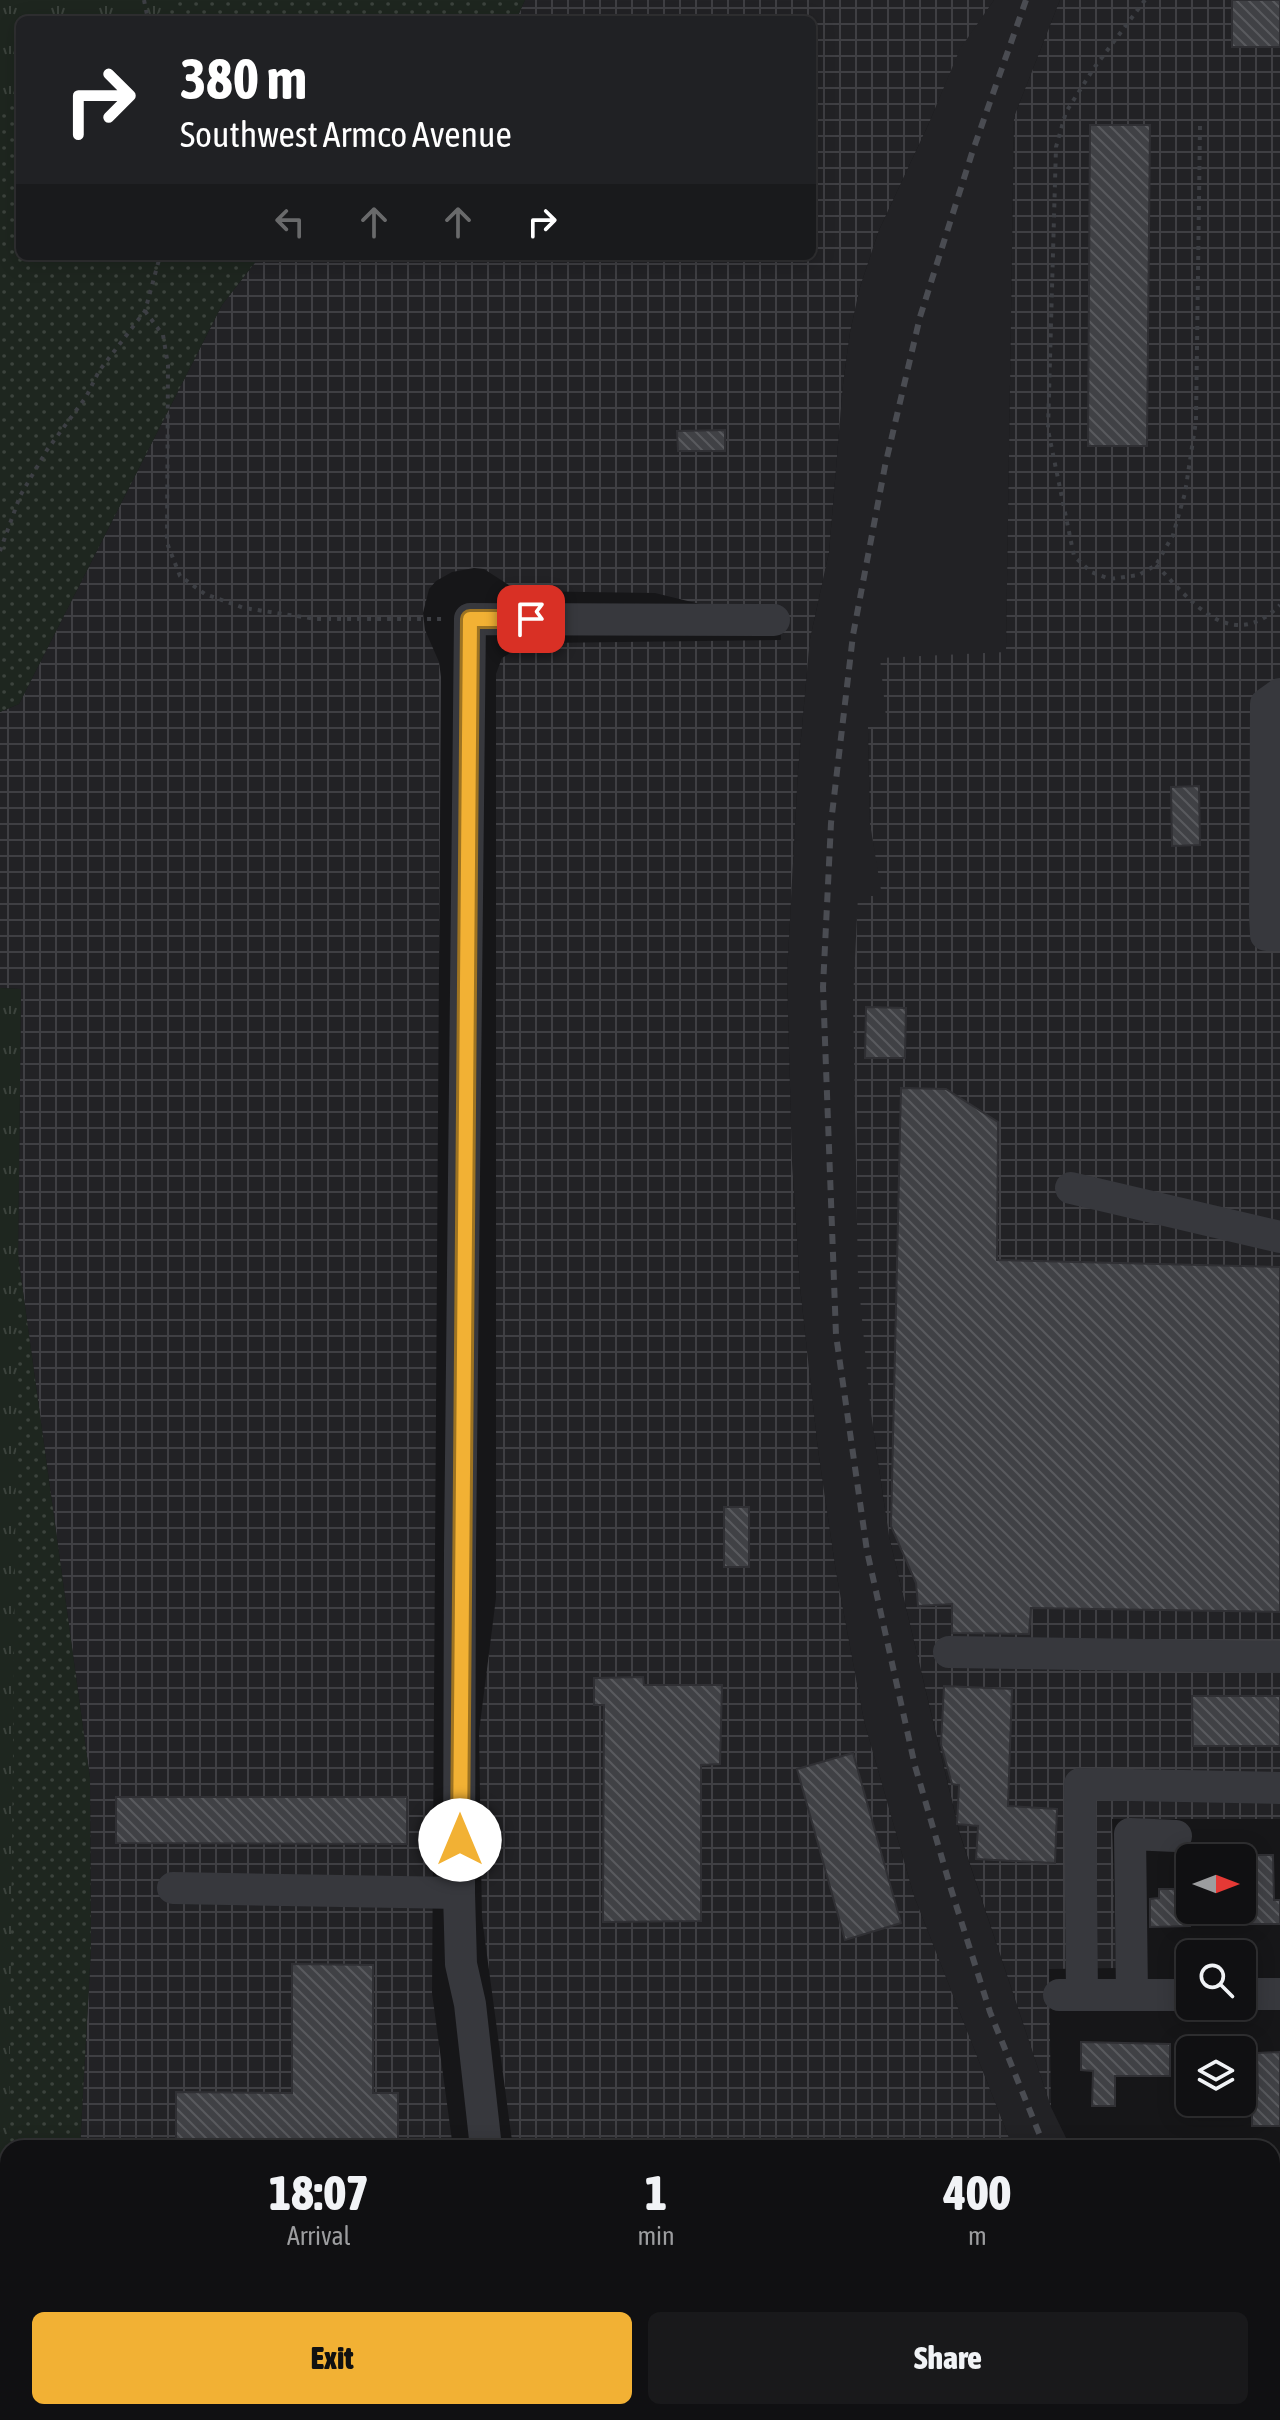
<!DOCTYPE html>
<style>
body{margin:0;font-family:"Asap Condensed",sans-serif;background:#19191b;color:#f1f3f6;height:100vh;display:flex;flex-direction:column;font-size:30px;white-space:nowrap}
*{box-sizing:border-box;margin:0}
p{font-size:26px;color:#9c9d9f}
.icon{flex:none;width:44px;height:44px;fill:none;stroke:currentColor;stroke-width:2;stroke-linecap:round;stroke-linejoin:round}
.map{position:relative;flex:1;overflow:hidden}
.side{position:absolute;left:0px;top:2140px;width:1280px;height:280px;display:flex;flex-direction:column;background:#101012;border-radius:24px 24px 0 0;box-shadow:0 4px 20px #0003,0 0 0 2px #303032}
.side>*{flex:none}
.guide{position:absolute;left:16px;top:16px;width:800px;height:244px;border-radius:12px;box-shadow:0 4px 20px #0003,0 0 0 2px #303032;background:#202124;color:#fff;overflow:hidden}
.needle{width:52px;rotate:90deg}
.buttons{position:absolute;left:1176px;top:1844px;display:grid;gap:16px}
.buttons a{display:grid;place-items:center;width:80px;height:80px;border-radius:12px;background:#101012;box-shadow:0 4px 20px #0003,0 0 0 2px #303032;font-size:40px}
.pin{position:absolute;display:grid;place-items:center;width:68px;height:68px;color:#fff;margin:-34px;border-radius:16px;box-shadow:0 4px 12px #0006}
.me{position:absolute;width:88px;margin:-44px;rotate:0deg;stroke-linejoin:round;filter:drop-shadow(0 0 6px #0008)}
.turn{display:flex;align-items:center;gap:28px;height:168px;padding:0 32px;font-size:36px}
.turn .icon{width:104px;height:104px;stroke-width:2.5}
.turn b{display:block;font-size:56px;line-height:68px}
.lanes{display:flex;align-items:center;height:76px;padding:0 32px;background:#0003;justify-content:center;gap:40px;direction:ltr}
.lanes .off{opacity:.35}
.eta{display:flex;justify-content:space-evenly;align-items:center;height:136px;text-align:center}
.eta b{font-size:48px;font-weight:800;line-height:56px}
.cta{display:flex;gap:16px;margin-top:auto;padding:16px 32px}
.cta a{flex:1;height:92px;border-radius:12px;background:#f2b134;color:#111;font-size:32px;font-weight:800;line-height:92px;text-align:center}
.cta a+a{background:#19191b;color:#f1f3f6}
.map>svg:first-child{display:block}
.built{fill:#222225}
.industrial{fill:url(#industrial-grid)}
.grass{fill:url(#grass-dots)}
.park{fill:url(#park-tufts)}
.building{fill:url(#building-back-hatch);stroke:#303034;stroke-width:2}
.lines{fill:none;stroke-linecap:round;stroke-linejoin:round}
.path{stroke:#3d3f44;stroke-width:4;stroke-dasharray:4 6;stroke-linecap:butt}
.minor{stroke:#37383d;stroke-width:32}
.rail{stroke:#4a4c52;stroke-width:6;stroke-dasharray:10 8;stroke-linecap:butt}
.route-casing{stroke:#9d7322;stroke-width:20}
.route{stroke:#f2b134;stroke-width:14}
</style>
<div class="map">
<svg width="1280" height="2420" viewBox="0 0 1280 2420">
<defs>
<pattern id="industrial-grid" width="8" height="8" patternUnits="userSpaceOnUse" patternTransform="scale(2)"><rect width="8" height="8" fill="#222225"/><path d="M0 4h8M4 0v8" fill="none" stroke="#3f3f43"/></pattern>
<pattern id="grass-dots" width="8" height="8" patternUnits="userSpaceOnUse" patternTransform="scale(2)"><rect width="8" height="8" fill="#1e261f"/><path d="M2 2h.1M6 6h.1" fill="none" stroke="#3c433d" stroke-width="1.8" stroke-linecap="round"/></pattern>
<pattern id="park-tufts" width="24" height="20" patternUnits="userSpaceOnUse" patternTransform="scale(2)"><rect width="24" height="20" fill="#1e261f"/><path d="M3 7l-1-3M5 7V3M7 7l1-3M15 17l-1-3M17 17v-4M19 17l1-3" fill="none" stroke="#3c433d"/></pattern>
<pattern id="building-back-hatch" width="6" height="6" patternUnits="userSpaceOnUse" patternTransform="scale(2)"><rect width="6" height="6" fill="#404145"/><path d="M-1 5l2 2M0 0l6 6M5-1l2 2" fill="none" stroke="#595a5e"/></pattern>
</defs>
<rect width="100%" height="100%" fill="#161618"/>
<path class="built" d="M994,0H1060L1014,117L1006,652L888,727L868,728L870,824L883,897H858L871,1414L889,1536L960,1835L1051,2107L1071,2148H1013L914,1896L864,1721L836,1572L818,1450L800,1287L792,1161L787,975L798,770L810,639L829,552L843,384L850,332L860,287L879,230L929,123L960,48Z"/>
<path class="industrial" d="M525,0H994L960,49L929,123L879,230L860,287L850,332L843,384L829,552L810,639L798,770L787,975L792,1161L800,1287L818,1450L836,1572L864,1721L914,1896L1013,2148H513L482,1918L479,1732L496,1598V674L502,658L517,649L543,643L781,640V607L700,604L655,593L518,591L484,569L474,568L452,572L436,581L429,589L423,613L425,630L439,662L441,677L432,1993L453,2148H80L91,1949L90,1778L18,1255L21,989L0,988V712L19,704L222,305L260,256H812V20H516Z
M1060,0H1280V1819H1112L1116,1968L1049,1969L1051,2107L960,1834L889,1536L871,1414L858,1277L853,999L858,896H882L870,824L868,727H887L880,658L1006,652L1014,117Z
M1272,2321H1280V2420H1211L1206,2412H1272Z
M50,2412H486L487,2420H51Z
M545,2412H1135L1140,2420H546Z"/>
<path class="grass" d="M0,0H525L516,20H20V256H260L222,305L19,704L0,712Z
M0,988L18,1255L90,1778L91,1949L80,2148H8V2412H50L51,2420H0Z"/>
<path class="park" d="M0,0H182L147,20H20V94L0,106Z
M0,988L21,989L6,2420H0Z"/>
<path class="building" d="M1232,0H1280V47H1232Z
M1090,125H1150L1147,446H1088Z
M725,430V451H678L677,431Z
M1199,786L1200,845L1172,846L1171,787Z
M866,1007L906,1008L905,1058H865Z
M901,1088L946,1089L998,1122L997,1260L1280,1267V1612L1031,1608L1029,1634L952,1633V1604L918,1606L916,1583L891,1526Z
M724,1507H749V1567H724Z
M643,1677L644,1685H722L720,1764L701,1765V1921L603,1922L604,1705H594V1678Z
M944,1686L1012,1689L1008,1806L1057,1809L1055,1863L976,1859L978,1826L957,1824L959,1785L952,1784L941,1744Z
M1192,1696H1280V1746H1193Z
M853,1753L901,1923L845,1940L797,1769Z
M116,1797H407V1844L116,1843Z
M1253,1855H1273L1274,1900H1280V1924H1242V1894H1253Z
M1159,1889H1190V1926L1150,1927V1899L1159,1898Z
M292,1964L373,1965V2093H398V2148H176V2092L292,2093Z
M1081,2042L1170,2044V2076H1115V2106H1092L1093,2071L1081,2070Z
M1280,2052V2126H1252V2093H1258L1257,2053Z"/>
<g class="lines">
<path class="path" d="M144,0L148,20
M1145,0L1094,68L1066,112L1056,147L1048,430L1074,556L1091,572L1110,579L1139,575L1156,565L1173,535L1185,493L1196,421L1200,126
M145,311L163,335L168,365L167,543L180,576L205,594L244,608L316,619H443
M0,551L20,496L47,450L86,397L99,371L145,311L160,256
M1156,565C1191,600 1230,655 1280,605"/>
<path class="minor" d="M1280,694L1266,704L1265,916L1266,935H1280
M1071,1188L1280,1237
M949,1652L1280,1657
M173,1888L459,1893
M1242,1994H1280
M1059,1995H1190
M1082,1995L1080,1784L1280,1788
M1132,1995L1130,1834L1176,1836
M486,2148L470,2004L461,1964L459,1893L460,1551L470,619L774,620
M516,2412L517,2420"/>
<path class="rail" d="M1026,0L972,153L920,317L885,466L853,635L831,823L823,987L836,1335L867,1551L915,1766L951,1889L990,2012L1045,2148
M1166,2412L1170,2420
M1179,2412L1184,2420"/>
</g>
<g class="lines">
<g class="route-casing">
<path id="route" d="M460,1840L470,619H531"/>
</g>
<use href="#route" class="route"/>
</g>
</svg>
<div class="buttons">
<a><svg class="needle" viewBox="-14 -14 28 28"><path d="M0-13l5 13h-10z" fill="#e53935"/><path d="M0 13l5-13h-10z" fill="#9c9d9f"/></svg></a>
<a><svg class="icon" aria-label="search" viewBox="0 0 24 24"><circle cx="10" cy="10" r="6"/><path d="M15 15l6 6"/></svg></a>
<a><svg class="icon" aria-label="layers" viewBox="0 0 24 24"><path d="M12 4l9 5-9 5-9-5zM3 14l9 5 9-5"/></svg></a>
</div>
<div class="pin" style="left:531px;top:619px;background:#d93025"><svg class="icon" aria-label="arrive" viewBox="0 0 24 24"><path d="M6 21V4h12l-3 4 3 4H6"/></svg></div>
<svg class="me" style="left:460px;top:1840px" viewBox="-20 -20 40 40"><circle r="19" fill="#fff"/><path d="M0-13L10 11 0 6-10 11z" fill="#f2b134"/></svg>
<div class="guide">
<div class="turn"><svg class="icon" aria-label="right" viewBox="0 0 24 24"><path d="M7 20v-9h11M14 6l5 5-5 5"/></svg><div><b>380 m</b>Southwest Armco Avenue</div></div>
<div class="lanes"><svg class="icon off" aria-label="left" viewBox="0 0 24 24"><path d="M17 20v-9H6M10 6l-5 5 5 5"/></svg><svg class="icon off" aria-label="ahead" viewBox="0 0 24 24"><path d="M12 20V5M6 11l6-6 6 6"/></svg><svg class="icon off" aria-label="ahead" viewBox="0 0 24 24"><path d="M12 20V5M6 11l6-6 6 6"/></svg><svg class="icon" aria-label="right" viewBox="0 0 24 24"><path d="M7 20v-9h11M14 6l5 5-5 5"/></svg></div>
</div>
<section class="side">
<div class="eta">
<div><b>18:07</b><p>Arrival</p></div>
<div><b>1</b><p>min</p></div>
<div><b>400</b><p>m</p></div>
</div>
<div class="cta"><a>Exit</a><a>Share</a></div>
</section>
</div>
